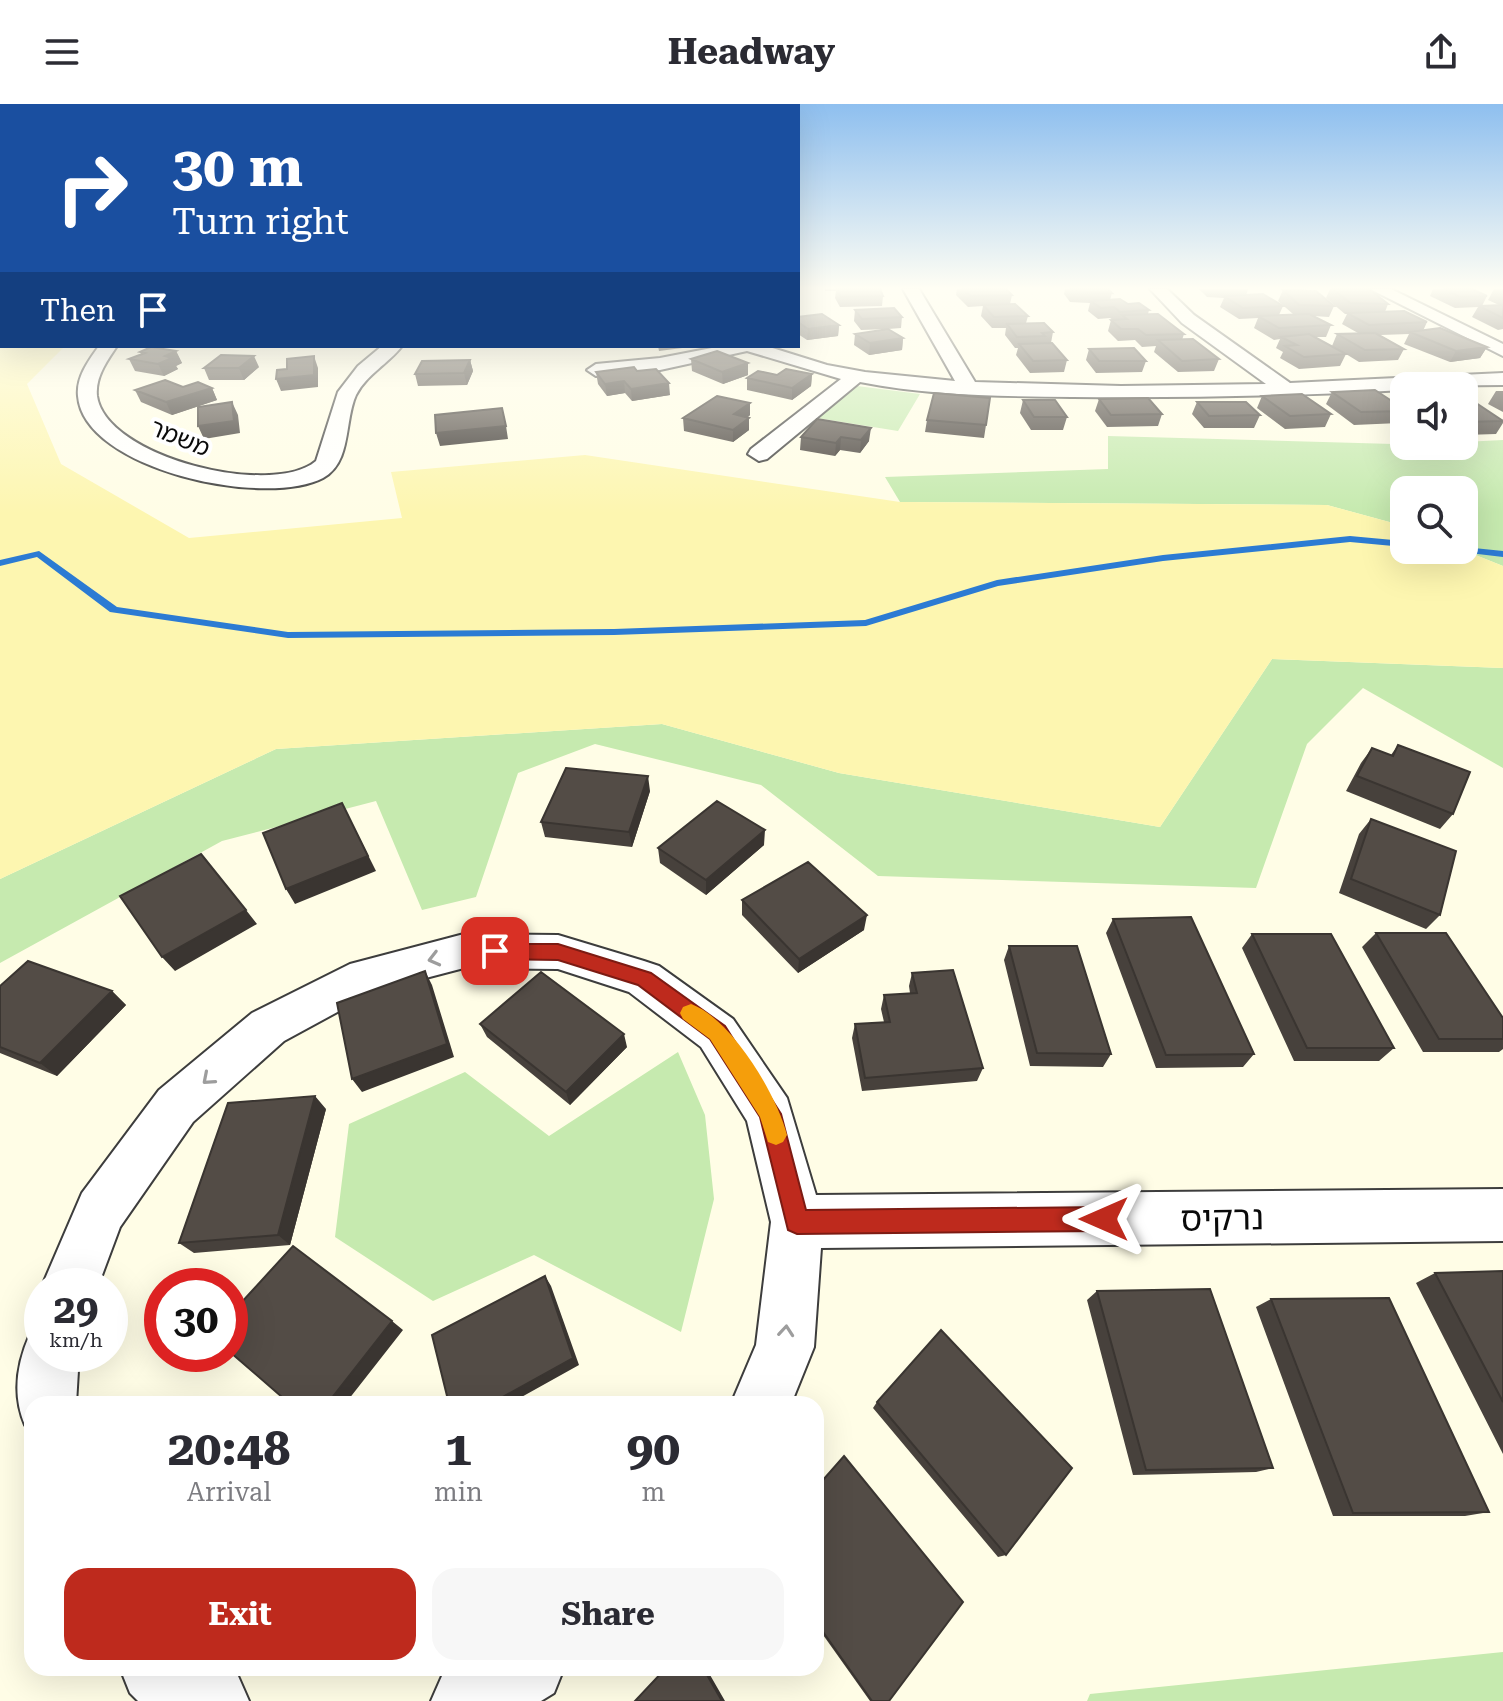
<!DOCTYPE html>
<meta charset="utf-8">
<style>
body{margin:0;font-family:"Roboto Serif","Noto Sans Hebrew",serif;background:#f7f7f7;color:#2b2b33;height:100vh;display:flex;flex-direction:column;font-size:30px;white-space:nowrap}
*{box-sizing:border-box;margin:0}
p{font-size:26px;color:#7c7c81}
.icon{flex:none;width:44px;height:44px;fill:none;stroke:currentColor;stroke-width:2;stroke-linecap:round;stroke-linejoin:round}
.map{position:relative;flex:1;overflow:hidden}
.drawer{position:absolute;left:24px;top:1292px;width:800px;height:280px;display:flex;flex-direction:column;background:#fff;border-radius:24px;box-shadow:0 8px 32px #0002}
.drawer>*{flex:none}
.banner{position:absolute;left:0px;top:0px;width:800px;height:244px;box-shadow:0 8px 32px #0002;background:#1a4fa0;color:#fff;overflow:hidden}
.tools{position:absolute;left:1390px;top:268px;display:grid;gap:16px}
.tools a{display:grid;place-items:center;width:88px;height:88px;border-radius:16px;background:#fff;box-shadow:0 8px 32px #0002;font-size:40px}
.speed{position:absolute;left:24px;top:1164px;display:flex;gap:16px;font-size:40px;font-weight:700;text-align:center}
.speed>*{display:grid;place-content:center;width:104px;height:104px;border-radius:50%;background:#fff;box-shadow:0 8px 32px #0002;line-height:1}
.speed small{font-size:20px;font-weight:400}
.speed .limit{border:12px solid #d22;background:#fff;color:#111}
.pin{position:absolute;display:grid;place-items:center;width:68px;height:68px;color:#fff;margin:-34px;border-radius:16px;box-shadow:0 4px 12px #0006}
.me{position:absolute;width:88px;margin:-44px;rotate:270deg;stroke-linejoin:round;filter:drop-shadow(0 0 6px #0008)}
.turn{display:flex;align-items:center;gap:28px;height:168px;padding:0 40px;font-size:36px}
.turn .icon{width:104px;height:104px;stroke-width:2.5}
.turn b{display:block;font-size:56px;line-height:68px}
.then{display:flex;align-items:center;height:76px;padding:0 40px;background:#0003;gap:16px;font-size:30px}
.eta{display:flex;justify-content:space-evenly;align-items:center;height:136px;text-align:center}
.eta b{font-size:48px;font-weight:700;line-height:56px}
.action{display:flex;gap:16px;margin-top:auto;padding:16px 40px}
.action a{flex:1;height:92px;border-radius:24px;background:#be2a1d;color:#fff;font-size:32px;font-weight:700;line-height:92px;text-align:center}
.action a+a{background:#f7f7f7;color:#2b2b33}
header{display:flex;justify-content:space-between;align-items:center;height:104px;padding:0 40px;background:#fff;font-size:36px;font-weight:700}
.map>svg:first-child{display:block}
.green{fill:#c6eaaf}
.sand{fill:#fdf6b0}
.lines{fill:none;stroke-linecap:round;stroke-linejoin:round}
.stream{fill:#2c7bd3;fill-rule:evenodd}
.minor-casing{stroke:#3d3d3d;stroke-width:4}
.minor{fill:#fff;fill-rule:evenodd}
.wall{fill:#47413c}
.shaded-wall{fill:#3a3531}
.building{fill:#534c46;stroke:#3a3531;stroke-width:2}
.oneway{stroke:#9d9d9d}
.route{fill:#be2a1d;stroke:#7c1b13;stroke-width:2}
.slow{fill:#f59e0b}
.labels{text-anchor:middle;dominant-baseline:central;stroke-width:8;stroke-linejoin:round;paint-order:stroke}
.far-street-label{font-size:24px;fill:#0a0a0a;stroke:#fff}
.near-street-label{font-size:34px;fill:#0a0a0a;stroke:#fff}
</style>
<header><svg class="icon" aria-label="menu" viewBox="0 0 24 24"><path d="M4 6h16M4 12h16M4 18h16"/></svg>Headway<svg class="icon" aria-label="share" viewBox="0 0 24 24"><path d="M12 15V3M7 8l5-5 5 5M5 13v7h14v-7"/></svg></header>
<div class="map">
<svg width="1503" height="1597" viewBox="0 0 1503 1597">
<rect width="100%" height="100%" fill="#fffde6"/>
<path class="green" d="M857,282L920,290L898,327L817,314Z
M1108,332L1464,342V338L1503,336V462L1463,446L1464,386H1404V422L1327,401L900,398L885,373L1108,365Z
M1272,555L1503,564V664L1363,584L1307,640L1256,784L878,772L761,681L595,640L518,669L476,793L422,806L376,697L222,737L0,859V775L276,645L662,620L839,669L1160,723Z
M678,948L705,1011L714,1095L681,1228L534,1151L433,1197L335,1133L349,1020L465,968L549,1032Z
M1503,1548V1597H1087L1090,1590Z"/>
<path class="sand" d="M0,186L2,242H65L27,280L61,360L189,434L402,414L391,368L585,351L900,398L1327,401L1404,422V446H1463L1503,462V564L1272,555L1160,723L839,669L662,620L276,645L0,775Z"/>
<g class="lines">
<path class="stream" d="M1350,432L1404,437V443L1350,438L1163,457L998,482L866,522L614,531L288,534L110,508L37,453L0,462V456L39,447L117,503L288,528L614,525L865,516L997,476L1163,451Z
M1464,443L1503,447V453L1461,448L1459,446H1464Z"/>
<g class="minor-casing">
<path id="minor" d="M903,185H919L975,278L1121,282L1266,280L1182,219L1150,185H1167L1194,211L1290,279L1503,269V281L1404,282V286C1294,292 1184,294 1073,293C1002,292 930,292 860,278L767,355L759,357L748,350L751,345L841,275L747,247L660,266L596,272L587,266L596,260L660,254L722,242H766L827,261L865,268L955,277Z
M1370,185H1391L1503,240V252Z
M99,242H117C107,257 95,273 97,292C106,354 273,394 316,357L338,288L358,262L382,242H402C388,260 367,270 356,291C344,317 352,358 323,374C266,404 84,366 78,292C76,273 89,256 99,242Z
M464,830L558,831L644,857L659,862L733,915L787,994L816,1091L1503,1085V1137L821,1144L814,1243L791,1300H731L756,1241L771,1118L747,1017L701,943L629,888L558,865L464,864L376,887L284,937L193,1018L120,1123L98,1182H42L82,1089L159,986L252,909L350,860Z
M42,1224V1250H79L76,1300H32V1324L25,1321C12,1291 17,1259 30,1230Z
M120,1564H220L238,1572L249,1597H138L130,1589Z
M460,1564H564L554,1589L541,1597H431L442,1572Z"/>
</g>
<use href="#minor" class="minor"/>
</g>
<path class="wall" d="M825,185H880L883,192L882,202L840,203L835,194L836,187H825Z
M957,185H1006L1012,191L1010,200L1028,212L1026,219L1053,228L1051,239L1067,256L1064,268L1030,269L1016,251L1018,244H1015L1005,231L1006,224H992L981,212L983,202L968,203L956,191Z
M1065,185H1108L1112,189L1110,196L1149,206L1148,210L1184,230L1182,236L1219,255L1214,267L1178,268L1154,248L1156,242L1142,243L1135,236L1118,237L1108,227L1111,216H1113L1110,214L1098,215L1088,207L1090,199L1070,198L1064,190Z
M1199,185H1248L1246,191L1283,202L1279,211L1293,210L1278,197L1283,186L1334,202L1329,213L1314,212L1331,221L1326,233H1315L1332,242L1337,230L1358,229L1342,220L1347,210H1345L1326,194L1330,185H1369L1388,200L1385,208L1427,218L1423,227L1487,243L1480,254L1450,258L1404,240L1409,230L1380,231L1404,245L1398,256L1359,258L1346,250L1340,262L1299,265L1280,254L1283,248L1276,244L1280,235L1274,236L1254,224L1258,214L1239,215L1220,203L1224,194L1207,193Z
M1433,185H1472L1487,192L1482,202L1499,201L1488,196L1494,185H1503V225L1498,226L1472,213L1478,203L1455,204L1430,192Z
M855,206L902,213L901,224L888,225L903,234L902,246L869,251L854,241L855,230L888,225L861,226L854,217Z
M798,213L839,221L838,232L807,236L798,230Z
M1089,245L1146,257L1142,268L1096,269L1086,256Z
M176,247L182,259L176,262L178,265L164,272L135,267L129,255L141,251L140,248Z
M691,255L748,259V271L723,280L692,267Z
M470,256L473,267L467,281L418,282L415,270Z
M259,263L244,276H209L204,264Z
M637,267L670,291L632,297L625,289L607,292L598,280L596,268Z
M812,270L811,282L792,296L747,286V274L777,271Z
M183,283L212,284L217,296L172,311L141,298L135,286Z
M1496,287H1503V308L1488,300Z
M1332,288L1404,305V310L1399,319L1354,321L1326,300Z
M1262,292L1331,310L1325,323L1285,325L1257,304Z
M1099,295L1162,310L1158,322L1107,323L1095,307Z
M1023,296L1067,313L1063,326H1031L1020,309Z
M1464,297L1503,316V319L1496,330L1464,331Z
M1197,298L1260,311L1254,324H1204L1192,310Z
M750,299V311L748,313L749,314V326L733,338L684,327L683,314Z
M817,315L869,337L860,349L840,346L835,352L800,346L801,333Z
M927,316L986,321L984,334L925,328Z
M1398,641L1453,710L1440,725L1346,687L1361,659L1372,644L1391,651Z
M650,687L632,743L545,733L541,718Z
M1371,715L1440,811L1426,825L1339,789L1359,730Z
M764,741L706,791L660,759L658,744Z
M742,796L864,826L798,869L742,811Z
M1113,815L1254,950L1243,963L1156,964L1106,829Z
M1376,829L1503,914V945L1499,948H1423L1362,843Z
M1252,830L1394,944L1379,957H1294L1242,844Z
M1009,842L1111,950L1103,963L1030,962L1004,856Z
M912,869L983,964L977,977L862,987L852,934L855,920L884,918L881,905L884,891L910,889L909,882Z
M0,882L112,887L126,901L57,972L0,949Z
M480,920L627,943L570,1001L487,933Z
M326,1005L290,1141L194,1149L179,1139Z
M1503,1167V1350L1416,1179L1435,1169Z
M1097,1187L1273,1364L1256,1368L1133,1371L1087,1196Z
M1271,1195L1489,1408L1465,1412H1333L1256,1203Z
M877,1298L1006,1451L998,1453L873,1304Z
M816,1384L889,1597H870L816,1521Z"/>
<path class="shaded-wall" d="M839,221L838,232L807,236L808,225Z
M903,234L902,246L869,251L870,239Z
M658,242H690V243L659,247Z
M1487,243L1480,254L1450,258L1456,247Z
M176,247L182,259L176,262L178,265L164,272L158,260L165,252Z
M254,252L259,263L244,276L239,264Z
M314,252L318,264V283L281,287L276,275Z
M470,256L473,267L467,281L464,269Z
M748,259V271L723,280L722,268Z
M812,270L811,282L792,296V284Z
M624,277L625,289L607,292L605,280Z
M669,279L670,291L632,297L631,285Z
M212,284L217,296L172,311L166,298Z
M232,298L238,311L240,329L204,335L198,322Z
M750,299V311L735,323L734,310Z
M749,314V326L733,338V326Z
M506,322L508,335L440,342L436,329Z
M871,324L869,337L860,349L861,336Z
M841,333L840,346L835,352L836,339Z
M648,672L650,687L632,743L629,728Z
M342,699L376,767L295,800L286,785Z
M765,726L764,741L706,791V776Z
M246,806L257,820L175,867L162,853Z
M867,811L864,826L798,869L799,855Z
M425,867L432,881L454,953L362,988L352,975Z
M112,887L126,901L57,972L40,959Z
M624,930L627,943L570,1001L566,988Z
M315,992L326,1005L290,1141L278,1131Z
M545,1172L551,1182L579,1261L509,1300H490Z
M392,1217L403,1226L345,1300H327Z
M703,1564H706L725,1597H722Z"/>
<path class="building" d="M837,185H880L883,192L841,193Z
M963,185H1006L1012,191L970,192Z
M1071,185H1108L1112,189L1072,187Z
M1333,185H1369L1388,200L1350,199Z
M1444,185H1472L1487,192L1460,193Z
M1283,186L1316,187L1334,202L1299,201Z
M1263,190L1283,202L1243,204L1224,192Z
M1120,195L1128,200L1139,199L1149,206L1120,208L1114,203L1101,204L1091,197Z
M1015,200L1028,212L994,213L983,201Z
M1503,201V214L1479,202Z
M894,204L902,213L862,215L855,206Z
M1404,207L1427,218L1369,221L1347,209Z
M822,210L839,221L808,225L798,218V213Z
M1158,210L1184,230L1146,231L1138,225H1121L1111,216L1127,215L1122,211Z
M1309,210L1331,221L1279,224L1258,212Z
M1044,219L1053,228L1042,229L1045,232L1017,233L1007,220Z
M1440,224L1487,243L1456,247L1410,228Z
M888,225L903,234L870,239L855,230Z
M1375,229L1404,245L1365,246L1337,230Z
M1309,230L1346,250L1304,253L1285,242L1297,241L1281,233Z
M1193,235L1219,255L1182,257L1158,236Z
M1052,239L1067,256L1033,257L1019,240Z
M151,243L176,247L165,252L172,254L158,260L129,255L145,249L140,248Z
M1134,244L1146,257H1099L1089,245Z
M717,247L748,259L722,268L691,255Z
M221,251L254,252L239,264H204Z
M314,252V271L276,275L277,266L287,265V255Z
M470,256L464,269L415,270L422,257Z
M634,263L637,267L656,265L669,279L631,285L624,277L605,280L596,268Z
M786,265L812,270L792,284L747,274L758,267L777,271Z
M165,276L183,283L198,278L212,284L166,298L135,286Z
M1375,286L1404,305V307L1361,308L1332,288Z
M934,289L990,294L986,321L927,316Z
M1302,290L1331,310L1290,312L1262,292Z
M717,292L750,299L734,310L749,314L733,326L683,314Z
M1148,294L1162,310L1111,311L1099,295Z
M1023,296H1055L1067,313H1034Z
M1464,297H1473L1503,317L1464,318Z
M232,298L234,317L198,322V303Z
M1197,298H1246L1260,311L1209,312Z
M502,304L506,322L436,329L435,311Z
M817,315L871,324L861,336L841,333L836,339L801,333Z
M1398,641L1470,668L1453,710L1357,672L1372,644L1393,652Z
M566,664L648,672L629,728L541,718Z
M717,697L765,726L706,776L658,744Z
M342,699L368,752L286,785L263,729Z
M1371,715L1456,747L1440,811L1351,775Z
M201,750L246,806L162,853L120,792Z
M808,758L867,811L799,855L742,796Z
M1191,813L1254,950L1166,951L1113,815Z
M1376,829H1446L1503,914V935H1439Z
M1252,830H1331L1394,944H1307Z
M1009,842H1077L1111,950L1037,949Z
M28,857L112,887L40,959L0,943V882Z
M953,866L983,964L865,974L855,920L890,918L884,891L917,889L912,869Z
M425,867L447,940L352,975L337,899Z
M541,868L624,930L566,988L480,920Z
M315,992L278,1131L179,1139L228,999Z
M293,1142L392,1217L327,1300H290L230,1248V1211Z
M1503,1167V1298L1435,1169Z
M545,1172L573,1254L490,1300H449L432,1231Z
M1210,1185L1273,1364L1146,1366L1097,1187Z
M1389,1194L1489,1408L1353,1409L1271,1195Z
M941,1226L1072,1364L1006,1451L877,1298Z
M844,1352L963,1498L889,1597H872L816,1518V1384Z
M666,1564H703L722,1597H635Z"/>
<defs><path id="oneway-chevron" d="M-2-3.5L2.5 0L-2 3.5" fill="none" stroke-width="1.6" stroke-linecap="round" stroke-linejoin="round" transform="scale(2)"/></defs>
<g class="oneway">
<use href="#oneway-chevron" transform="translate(434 855) rotate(166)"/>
<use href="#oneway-chevron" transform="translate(208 975) rotate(139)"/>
<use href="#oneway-chevron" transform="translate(786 1227) rotate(-85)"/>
</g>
<linearGradient id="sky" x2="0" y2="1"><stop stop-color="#8ebfef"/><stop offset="0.45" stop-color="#fffef4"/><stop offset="1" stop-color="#fffef4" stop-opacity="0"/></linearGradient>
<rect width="1503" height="409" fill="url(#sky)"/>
<path class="route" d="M495,840H558L651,869L725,922L781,1010L806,1106L1104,1103L1112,1107L1116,1115L1112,1123L1104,1127L797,1130L788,1126L760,1013L710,935L638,881L558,856L495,855L488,853L485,847L488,842Z"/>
<path class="slow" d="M691,900C731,914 777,991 787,1031L783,1038L776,1041L768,1038L760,1013L710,935L683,915L680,909L683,903Z"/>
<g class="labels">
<g class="far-street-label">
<text transform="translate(180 334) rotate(22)">משמר</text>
</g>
<g class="near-street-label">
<text transform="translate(1222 1114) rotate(-1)">נרקיס</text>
</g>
</g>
</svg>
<div class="tools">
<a><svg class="icon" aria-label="sound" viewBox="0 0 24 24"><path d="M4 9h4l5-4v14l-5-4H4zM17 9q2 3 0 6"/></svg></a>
<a><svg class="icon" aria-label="search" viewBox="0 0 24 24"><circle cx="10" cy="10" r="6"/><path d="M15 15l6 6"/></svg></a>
</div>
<div class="speed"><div>29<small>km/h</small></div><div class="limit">30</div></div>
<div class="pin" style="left:495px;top:847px;background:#d93025"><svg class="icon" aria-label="arrive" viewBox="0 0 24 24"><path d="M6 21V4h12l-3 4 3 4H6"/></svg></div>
<svg class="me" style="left:1104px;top:1115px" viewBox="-20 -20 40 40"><path d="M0-17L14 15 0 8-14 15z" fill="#be2a1d" stroke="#fff" stroke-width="4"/></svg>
<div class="banner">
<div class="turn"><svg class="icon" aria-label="right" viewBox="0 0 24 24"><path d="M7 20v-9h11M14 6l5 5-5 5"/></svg><div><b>30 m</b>Turn right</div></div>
<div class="then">Then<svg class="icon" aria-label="arrive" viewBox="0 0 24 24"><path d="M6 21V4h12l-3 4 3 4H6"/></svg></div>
</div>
<section class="drawer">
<div class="eta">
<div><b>20:48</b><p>Arrival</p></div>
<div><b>1</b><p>min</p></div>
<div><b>90</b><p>m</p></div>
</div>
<div class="action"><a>Exit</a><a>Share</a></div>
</section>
</div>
